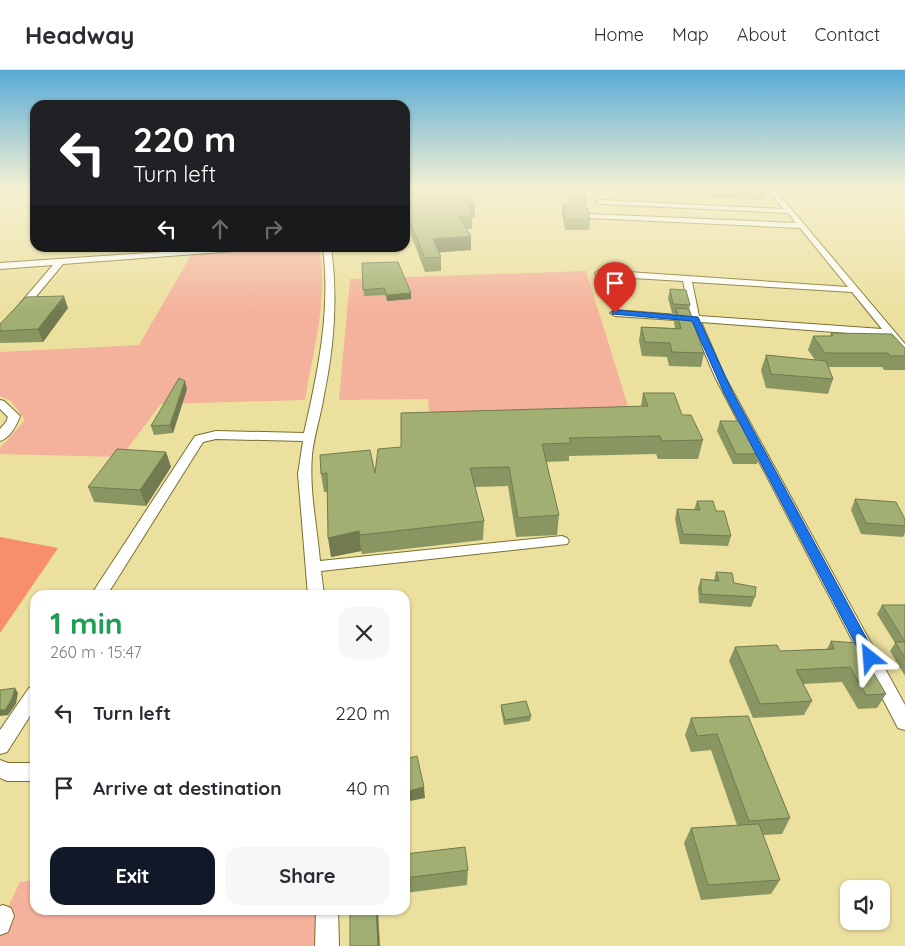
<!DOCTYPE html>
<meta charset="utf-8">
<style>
body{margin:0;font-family:Quicksand,sans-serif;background:#f7f7f7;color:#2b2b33;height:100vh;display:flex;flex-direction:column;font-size:19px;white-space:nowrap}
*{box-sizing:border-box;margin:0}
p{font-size:16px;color:#7c7c81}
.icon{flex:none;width:28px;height:28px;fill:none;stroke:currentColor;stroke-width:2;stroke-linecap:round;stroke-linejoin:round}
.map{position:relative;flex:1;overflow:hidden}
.side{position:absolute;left:30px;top:520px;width:380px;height:325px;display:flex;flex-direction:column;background:#fff;border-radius:15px;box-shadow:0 1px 4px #0004}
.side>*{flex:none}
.banner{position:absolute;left:30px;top:30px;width:380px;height:152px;border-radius:15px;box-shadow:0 1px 4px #0004;background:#202124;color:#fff;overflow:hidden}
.controls{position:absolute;left:840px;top:810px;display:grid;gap:10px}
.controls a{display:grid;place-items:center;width:50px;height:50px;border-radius:10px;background:#fff;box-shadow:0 1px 4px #0004;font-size:25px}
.pin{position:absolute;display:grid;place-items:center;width:42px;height:42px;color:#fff;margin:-51px -21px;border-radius:50% 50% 50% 0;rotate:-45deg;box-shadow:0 0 5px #0007}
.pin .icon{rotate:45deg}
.me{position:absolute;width:55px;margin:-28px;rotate:332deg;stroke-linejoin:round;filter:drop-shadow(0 0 4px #0008)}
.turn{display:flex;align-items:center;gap:18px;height:105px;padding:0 20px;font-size:22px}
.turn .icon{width:65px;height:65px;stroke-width:2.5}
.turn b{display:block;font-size:35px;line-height:42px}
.lanes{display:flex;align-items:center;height:48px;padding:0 20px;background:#0003;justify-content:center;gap:25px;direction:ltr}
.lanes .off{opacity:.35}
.round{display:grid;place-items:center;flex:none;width:52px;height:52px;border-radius:15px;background:#f7f7f7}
.overview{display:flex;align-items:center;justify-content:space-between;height:85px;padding:0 20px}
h1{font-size:30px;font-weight:800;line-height:38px;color:#1e9e55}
.action{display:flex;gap:10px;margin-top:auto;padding:10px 20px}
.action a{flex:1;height:58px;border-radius:15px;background:#111827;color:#fff;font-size:20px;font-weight:800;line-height:58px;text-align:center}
.action a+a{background:#f7f7f7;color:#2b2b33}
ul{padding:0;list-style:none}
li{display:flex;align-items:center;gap:15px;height:75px;padding:0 20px}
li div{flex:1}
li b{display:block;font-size:19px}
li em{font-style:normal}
header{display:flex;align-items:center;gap:30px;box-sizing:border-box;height:70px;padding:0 25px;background:#fff;border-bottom:1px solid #e1e1e2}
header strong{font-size:24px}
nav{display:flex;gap:28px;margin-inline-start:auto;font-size:18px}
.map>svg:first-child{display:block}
.green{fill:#f4b19b}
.forest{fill:#f98f6a}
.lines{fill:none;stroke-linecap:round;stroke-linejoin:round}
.street-casing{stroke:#7b7030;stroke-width:2}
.street{fill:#fff;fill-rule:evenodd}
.wall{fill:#8a9662}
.shaded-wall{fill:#717a50}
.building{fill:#a1af72;stroke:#717a50}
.route{fill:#1a73e8;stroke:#114b97}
</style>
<header>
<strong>Headway</strong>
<nav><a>Home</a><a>Map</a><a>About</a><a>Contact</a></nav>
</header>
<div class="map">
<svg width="905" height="876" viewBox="0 0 905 876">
<rect width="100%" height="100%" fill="#ebe09e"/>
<path class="green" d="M294,178H319C329,227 313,281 305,330L161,334L121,387L0,384V378L25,350L11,331L0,326V282L139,275L191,185Z
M586,201L632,349L430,353L428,329L339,330L350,209Z
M35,810V840H326V876H0V854L20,812Z"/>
<path class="forest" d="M0,467L58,478L0,563Z"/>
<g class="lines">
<g class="street-casing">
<path id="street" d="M766,119L776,121L905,274V284L901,283L887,266L701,252L725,307L905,635V660L898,658L715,307L691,251L615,246L610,243L615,240L690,246L683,211L599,206L595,203L599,200L848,217L800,158L590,148L586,146L590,144L796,153L788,143L599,134L595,132L599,130L784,139ZM692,212L852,222L882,259L699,246Z
M221,178H252L248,180L63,194L4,265L0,266V257L53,195L0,199V193Z
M323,178H331C338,227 334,277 324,325C321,345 314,365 312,385C309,420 317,456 320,491L562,466L567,468L569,471L567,474L321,501L324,525H308L298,404L303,371L216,369L203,372L107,525H91L195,366L216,361L304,363C318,302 331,241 323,178Z
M0,330L4,331L20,346C17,355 10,368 0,371V359L6,352L8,347L0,339Z
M35,616V638L7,682L0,684V660L29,618Z
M0,690L8,693H35V711H7L0,708Z
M3,835L11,838L14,846L8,862L0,865V836Z
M316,840H338L339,876H315Z"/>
</g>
<use href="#street" class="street"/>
</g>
<path class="wall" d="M432,119H469L475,135V148H472V159H467L471,180L439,182L441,187V201L425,202L410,162H407L405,149V123L433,122Z
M566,119H583L586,138L590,150L589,160H565L562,144L563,135H569Z
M707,119H763L766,123L764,130L712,127Z
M362,193L411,223V229L387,231L385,225L364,226Z
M670,219L690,235L689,239L704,283L701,297L669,296L667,287L642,286L639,271L641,257L675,258L674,252L675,243H672L668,228Z
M68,238L43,272L0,273V253V254Z
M831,263L905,286V300H884L882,297H828L833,309L828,324L766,318L761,300L766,285L815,290L808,280L813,266H830Z
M187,319L173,363L154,365L151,356Z
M643,323L682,345L703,370L698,389H658L656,384L569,386V391L546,392L559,445L557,465L516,467L508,416L475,417L484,451L483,470L362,484L361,481L331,487L327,422H324L321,404L320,385L375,403L401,377L641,336Z
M720,351L760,384L757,394H733L717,361Z
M166,382L171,397L146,436L94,432L88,417Z
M855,429L905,449V463L903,467L861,464L851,440Z
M697,431L716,441L731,466L728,476L680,474L675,449L677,439L694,440Z
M716,502L755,527L751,537L699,533L698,518L701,509L714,510Z
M882,535H905V606L890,581L895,573L877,544Z
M831,571L886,624L877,638L858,639L842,612L803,614L812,631L804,645L753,648L729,591L735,577L780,581L827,579Z
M501,635L531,646L530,651L504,655L501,640Z
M748,646L790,748L782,764L763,765L780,810L771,824L701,830L684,773L691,758L737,755L711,680L691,682L685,665L691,648Z
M405,784L468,800L467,815L405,823Z"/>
<path class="shaded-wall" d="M471,166V180L433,183V169Z
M411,223V229L387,231V225Z
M64,226L68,238L43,272L38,259Z
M185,311L187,319L173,363L170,355Z
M166,382L171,397L146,436L140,420Z
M359,461L361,481L331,487L328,468Z
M15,618L18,623L16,634L8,645L0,646V640Z
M424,717L425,728L405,732V722Z
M376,840H378L380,876H378Z"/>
<path class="building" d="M435,119H469L475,135H468L472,146L459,147L471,166L433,169L441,187L425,188L409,149H407L405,139V123L436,122Z
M569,119H583L587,135L585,137L588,139L590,150H565L563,135H571Z
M713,119H763L766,123L714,121Z
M398,192L411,223L387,225L384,218L363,220L362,193Z
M670,219L686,220L690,235L673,234Z
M64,226L38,259L0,261V254L26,227Z
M676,238L689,239L704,283L672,282L670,273L645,272L641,257L681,259Z
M831,263L892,264L905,278V286H890L888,283H825L813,266H833Z
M766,285L826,291L833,309L771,304Z
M179,308L185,311L170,355L151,356Z
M643,323H674L682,345H691L703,370L662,371L660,366L569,368L571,373L542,374L559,445L518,448L509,397L470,398L484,451L360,465L359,461L328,468L327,403L321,404L320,385L370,380L375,403L378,379L401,377V343L648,336Z
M720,351H743L760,384H736Z
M117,379L166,382L140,420L88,417Z
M855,429L896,432L905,449V456L866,453Z
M697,431H713L716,441H724L731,466L683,464L677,439L700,440Z
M716,502L732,503L734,513L756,517L755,527L701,524V509L719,511Z
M882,535H905V588L895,572H905Z
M831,571L856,573L886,624L866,625L850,597L796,600L812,631L760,634L735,577L777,575L780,581L834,579Z
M15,618L12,629L5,640H0V620Z
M526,631L531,646L505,650L501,635Z
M748,646L790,748L749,751L717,664L697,666L691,648Z
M417,686L424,717L405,722V689Z
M759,754L780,810L708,815L691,758Z
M465,777L468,800L405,808V784Z
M350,840H376L378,876H350Z"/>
<linearGradient id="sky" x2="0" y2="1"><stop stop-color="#57abd6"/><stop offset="0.49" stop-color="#f6f1d3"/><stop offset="1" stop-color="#f6f1d3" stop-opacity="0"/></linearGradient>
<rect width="905" height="242" fill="url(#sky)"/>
<path class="route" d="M615,240L698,247L733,323L875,584L877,588L875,592L870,593L865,592L724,323L692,251L612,244V241Z"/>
</svg>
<div class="controls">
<a><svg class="icon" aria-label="sound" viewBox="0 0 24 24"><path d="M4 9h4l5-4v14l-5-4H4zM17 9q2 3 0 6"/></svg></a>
</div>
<div class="pin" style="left:615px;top:243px;background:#d93025"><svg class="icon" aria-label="arrive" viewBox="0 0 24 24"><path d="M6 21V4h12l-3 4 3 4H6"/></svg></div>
<svg class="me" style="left:870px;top:588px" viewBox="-20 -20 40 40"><path d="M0-17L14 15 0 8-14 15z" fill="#1a73e8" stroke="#fff" stroke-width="4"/></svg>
<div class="banner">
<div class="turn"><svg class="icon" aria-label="left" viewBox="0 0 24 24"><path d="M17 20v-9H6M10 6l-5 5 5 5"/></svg><div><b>220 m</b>Turn left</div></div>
<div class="lanes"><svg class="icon" aria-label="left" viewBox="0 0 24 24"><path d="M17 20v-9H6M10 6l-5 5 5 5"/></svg><svg class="icon off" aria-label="ahead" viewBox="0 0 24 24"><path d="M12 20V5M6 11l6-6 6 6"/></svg><svg class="icon off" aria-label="right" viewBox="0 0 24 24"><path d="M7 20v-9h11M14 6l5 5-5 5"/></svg></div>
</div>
<section class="side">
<div class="overview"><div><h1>1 min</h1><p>260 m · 15:47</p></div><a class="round"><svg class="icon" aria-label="close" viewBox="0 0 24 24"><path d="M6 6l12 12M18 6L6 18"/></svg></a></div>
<ul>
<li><svg class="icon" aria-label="left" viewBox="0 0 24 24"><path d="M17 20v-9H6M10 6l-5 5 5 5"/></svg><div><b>Turn left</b></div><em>220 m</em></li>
<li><svg class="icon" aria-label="arrive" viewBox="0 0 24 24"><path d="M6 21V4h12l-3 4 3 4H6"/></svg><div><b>Arrive at destination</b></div><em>40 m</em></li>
</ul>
<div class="action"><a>Exit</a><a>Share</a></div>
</section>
</div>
